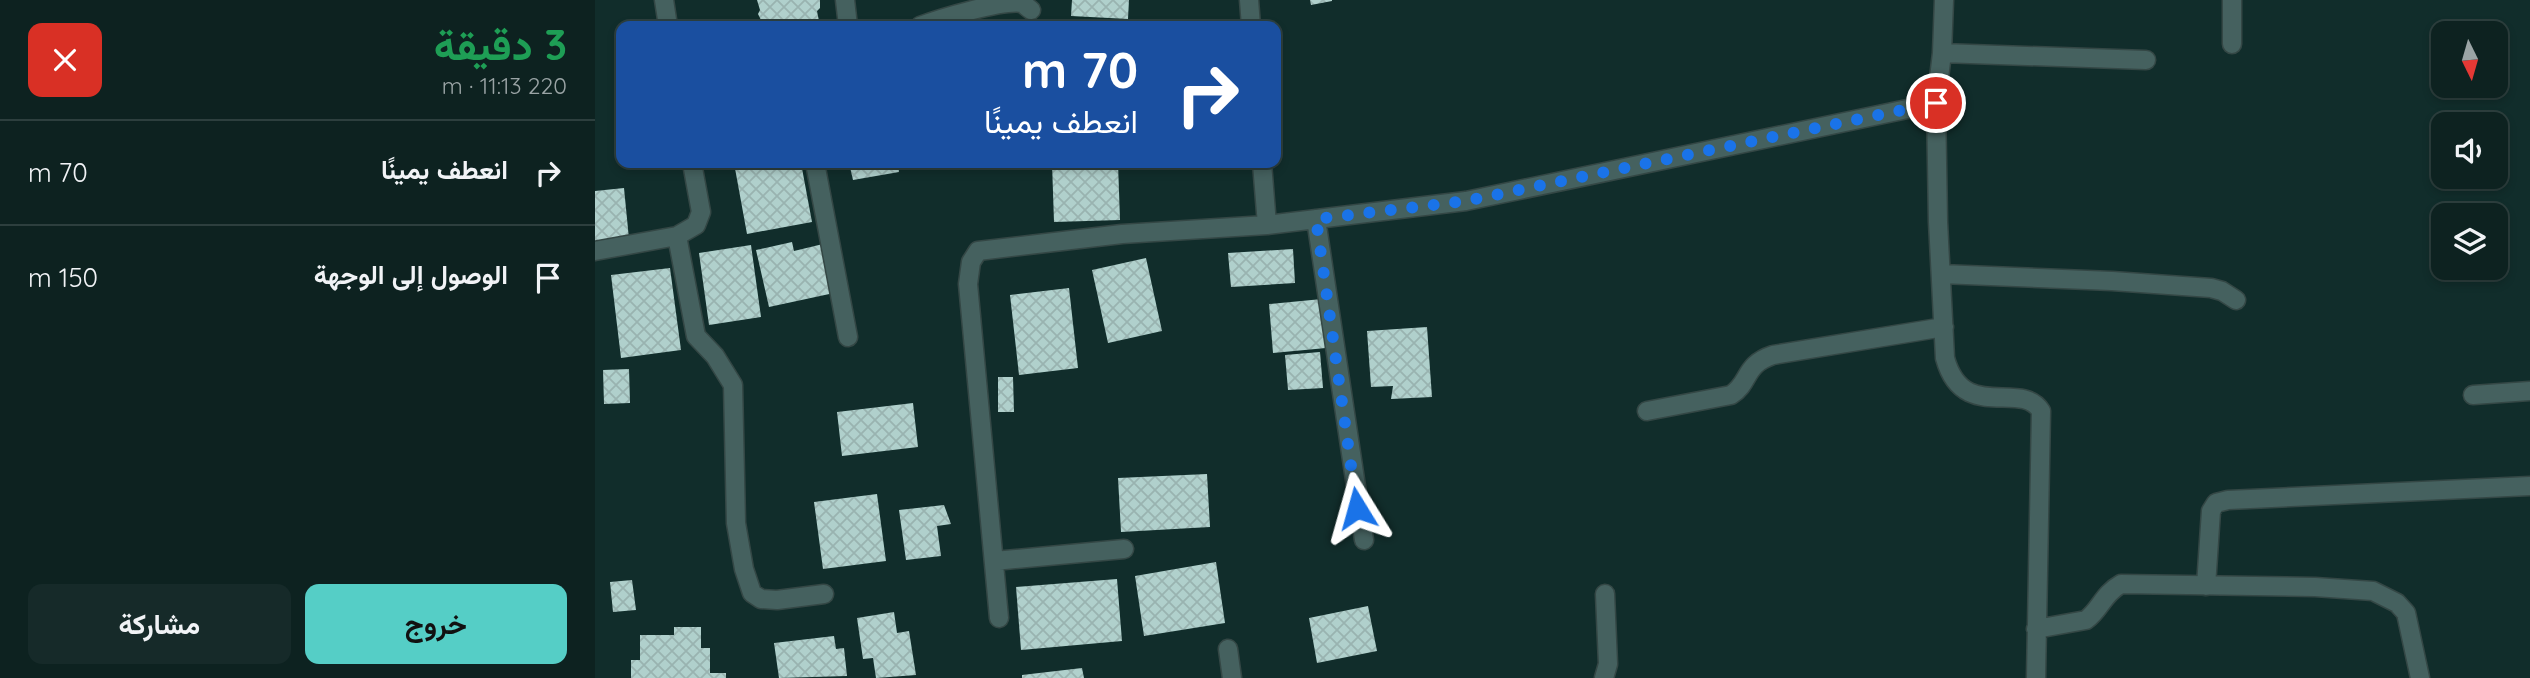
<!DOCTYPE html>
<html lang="ar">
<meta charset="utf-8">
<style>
body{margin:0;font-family:Quicksand,Vazirmatn,sans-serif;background:#162a29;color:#f1f3f6;direction:rtl;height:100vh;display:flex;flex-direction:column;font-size:26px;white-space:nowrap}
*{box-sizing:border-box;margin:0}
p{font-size:23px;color:#9aa4a5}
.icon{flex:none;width:38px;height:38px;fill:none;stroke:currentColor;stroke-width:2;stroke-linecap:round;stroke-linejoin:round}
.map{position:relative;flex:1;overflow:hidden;direction:ltr}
.drawer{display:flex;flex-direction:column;background:#0d2220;width:595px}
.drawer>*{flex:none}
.hud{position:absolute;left:21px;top:21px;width:665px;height:147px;border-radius:14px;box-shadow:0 4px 10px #0003,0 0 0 2px #2d3f3e;direction:rtl;background:#1a4fa0;color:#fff;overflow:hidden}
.needle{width:46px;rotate:175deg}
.controls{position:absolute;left:1836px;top:21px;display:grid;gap:14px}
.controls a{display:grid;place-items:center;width:77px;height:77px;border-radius:14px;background:#0d2220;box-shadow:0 4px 10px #0003,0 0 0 2px #2d3f3e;font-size:35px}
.pin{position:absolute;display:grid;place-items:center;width:60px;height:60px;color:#fff;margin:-30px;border:4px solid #fff;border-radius:50%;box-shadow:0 2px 7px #0007}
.me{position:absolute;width:77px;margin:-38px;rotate:352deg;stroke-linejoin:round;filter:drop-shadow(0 0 5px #0008)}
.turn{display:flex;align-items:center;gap:24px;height:147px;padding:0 28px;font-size:32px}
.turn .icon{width:91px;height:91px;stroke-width:2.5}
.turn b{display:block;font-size:49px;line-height:60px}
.round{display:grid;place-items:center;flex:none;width:74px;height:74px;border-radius:14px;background:#162a29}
.summary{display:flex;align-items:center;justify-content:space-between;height:119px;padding:0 28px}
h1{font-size:42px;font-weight:700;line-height:52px;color:#1e9e55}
.action{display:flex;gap:14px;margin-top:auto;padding:14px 28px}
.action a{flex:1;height:80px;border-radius:14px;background:#55cec6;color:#111;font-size:28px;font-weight:700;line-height:80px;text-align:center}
.action a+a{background:#162a29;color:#f1f3f6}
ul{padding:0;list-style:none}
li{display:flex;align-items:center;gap:21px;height:105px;padding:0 28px;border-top:2px solid #2d3f3e}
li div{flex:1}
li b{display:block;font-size:26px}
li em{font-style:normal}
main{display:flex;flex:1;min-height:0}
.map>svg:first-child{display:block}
.building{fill:url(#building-cross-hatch)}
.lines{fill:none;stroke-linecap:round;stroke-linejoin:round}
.minor-casing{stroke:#344745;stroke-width:21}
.minor{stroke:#45615f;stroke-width:18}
.route{stroke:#1a73e8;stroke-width:12;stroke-dasharray:0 21.6}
</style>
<main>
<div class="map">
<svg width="1935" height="678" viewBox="0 0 1935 678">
<defs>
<pattern id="building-cross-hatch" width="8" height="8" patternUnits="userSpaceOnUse" patternTransform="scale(1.75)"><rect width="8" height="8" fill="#b0d0cc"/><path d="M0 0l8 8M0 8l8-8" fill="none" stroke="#99b3b0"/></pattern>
</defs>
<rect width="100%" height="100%" fill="#112d2b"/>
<path class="building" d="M162,0H225V8L222,11L225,26H169L163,14L165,10Z
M477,0H534L533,19L476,16Z
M715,0H737V1L716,5Z
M139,163H206L217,222L152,234Z
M254,163H303L304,172L258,180Z
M457,163H523L525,220L459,222Z
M29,188L34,239L0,242V191Z
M197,242L199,251L228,244L239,293L174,307L161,250Z
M156,245L166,317L114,325L104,253Z
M698,249L700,283L636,287L633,253Z
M551,258L567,331L513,343L497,270Z
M75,268L86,350L26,358L16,275Z
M474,288L483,368L424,375L415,295Z
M727,299L731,348L678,353L674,304Z
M832,327L837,397L796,399L798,386L776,387L772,331Z
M725,352L728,388L693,390L690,355Z
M34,369L35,403L9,404L8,370Z
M403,377H418L419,412H403Z
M318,403L323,447L247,456L242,412Z
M612,474L615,527L526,532L523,478Z
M282,494L291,561L228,569L219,502Z
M349,505L356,524L342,526L346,556L311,560L304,510Z
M621,562L630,623L549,636L540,576Z
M522,579L527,641L426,650L421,587Z
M37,580L41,610L18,612L15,582Z
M773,606L782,651L722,663L714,618Z
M299,612L302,633L314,631L321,675L281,678L278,658L268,659L262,618Z
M79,627H106V648H115V673H131V678H36V660H45V635H79Z
M239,636L241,649L249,648L252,676L184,678L179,643Z
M487,668L489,678H427V675Z"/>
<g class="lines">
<g class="minor-casing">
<path id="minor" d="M69,0L73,26
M250,0L253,26
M654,0L656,26
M1349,0L1347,53L1341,103L1343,222L1350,358C1368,424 1426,379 1446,411L1441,678
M1637,0V44
M325,26C346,18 407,0 427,3C430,5 433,8 436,10
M1347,53L1551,60
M220,163L253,337
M667,163L672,225
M721,219L769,540
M82,236L101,336L120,356L138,385L141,523L149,569L157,593L166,599L182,600L229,594
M0,251L82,236L101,225L106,212L97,163
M1346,274L1517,281L1616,288L1627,291L1641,300
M1878,395L1935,391
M1052,411L1136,395C1156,382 1148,365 1178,355L1349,327
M399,561L529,549
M1611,586L1616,511L1621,503L1633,500L1935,486
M404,618L373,284L376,262L383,251L527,234L672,225L871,201L1341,103
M1441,629L1491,620C1505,610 1508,594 1526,584L1720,587L1778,591L1802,603L1811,613L1825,678
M633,649L637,678
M1009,678L1013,664L1010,594"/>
</g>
<use href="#minor" class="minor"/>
</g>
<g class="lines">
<path class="route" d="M762,508L721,219L871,201L1341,103"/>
</g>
</svg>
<div class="controls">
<a><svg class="needle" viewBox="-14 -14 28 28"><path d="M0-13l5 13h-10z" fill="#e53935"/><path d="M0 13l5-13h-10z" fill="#9aa4a5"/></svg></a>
<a><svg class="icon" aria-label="sound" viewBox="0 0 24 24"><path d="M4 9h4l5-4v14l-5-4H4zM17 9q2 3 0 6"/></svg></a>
<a><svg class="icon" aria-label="layers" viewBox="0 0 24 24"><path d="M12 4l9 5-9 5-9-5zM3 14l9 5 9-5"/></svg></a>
</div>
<div class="pin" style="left:1341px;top:103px;background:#d93025"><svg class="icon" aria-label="arrive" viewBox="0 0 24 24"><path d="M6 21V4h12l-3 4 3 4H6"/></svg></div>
<svg class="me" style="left:762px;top:508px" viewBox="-20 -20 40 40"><path d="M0-17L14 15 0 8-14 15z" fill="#1a73e8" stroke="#fff" stroke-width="4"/></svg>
<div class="hud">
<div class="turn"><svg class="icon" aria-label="right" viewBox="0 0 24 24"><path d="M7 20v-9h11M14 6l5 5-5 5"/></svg><div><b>70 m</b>انعطف يمينًا</div></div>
</div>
</div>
<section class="drawer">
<div class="summary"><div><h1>3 دقيقة</h1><p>220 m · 11:13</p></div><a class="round" style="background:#d93025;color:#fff"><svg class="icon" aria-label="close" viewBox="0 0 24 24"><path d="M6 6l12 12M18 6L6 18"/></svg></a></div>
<ul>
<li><svg class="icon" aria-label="right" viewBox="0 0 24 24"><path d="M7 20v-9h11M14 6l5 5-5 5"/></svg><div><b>انعطف يمينًا</b></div><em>70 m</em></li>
<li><svg class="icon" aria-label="arrive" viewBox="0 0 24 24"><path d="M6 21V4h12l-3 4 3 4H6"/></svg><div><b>الوصول إلى الوجهة</b></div><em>150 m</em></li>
</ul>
<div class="action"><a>خروج</a><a>مشاركة</a></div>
</section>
</main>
